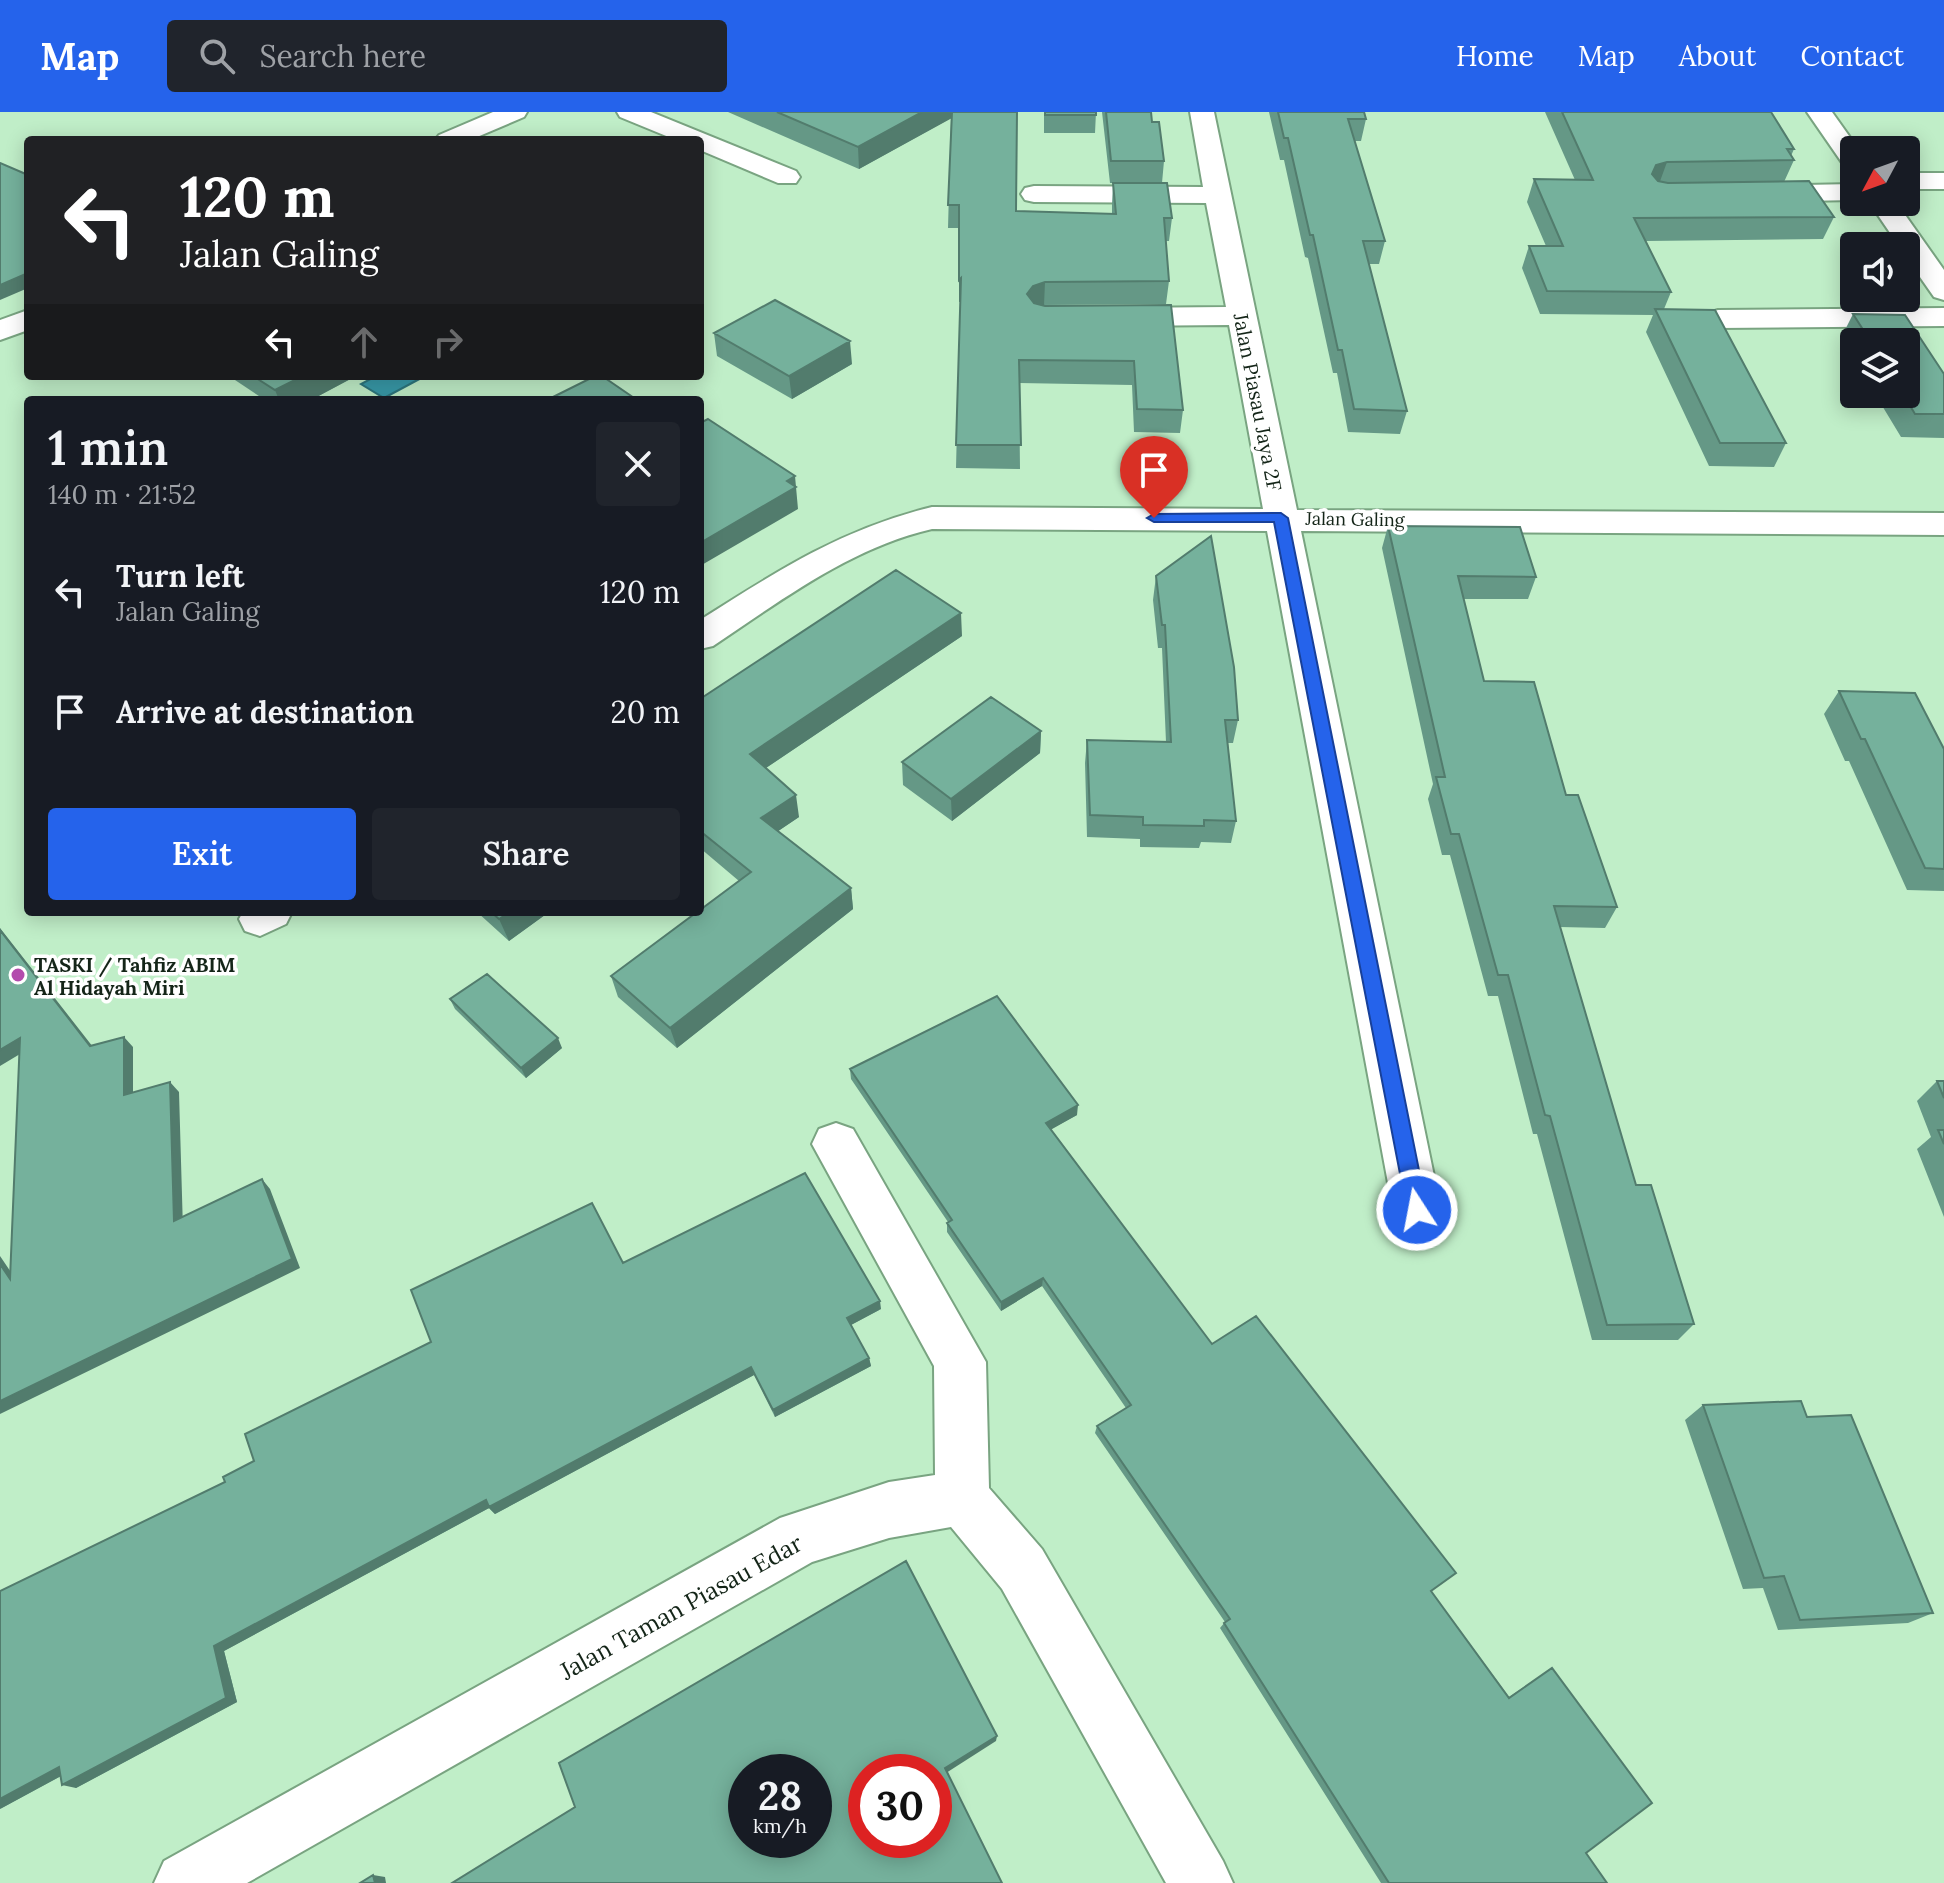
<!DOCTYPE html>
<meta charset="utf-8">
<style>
body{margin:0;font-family:Lora,serif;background:#20242c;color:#f1f3f6;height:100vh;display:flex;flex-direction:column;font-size:30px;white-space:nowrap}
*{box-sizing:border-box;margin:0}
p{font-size:26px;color:#9ea1a6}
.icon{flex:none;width:44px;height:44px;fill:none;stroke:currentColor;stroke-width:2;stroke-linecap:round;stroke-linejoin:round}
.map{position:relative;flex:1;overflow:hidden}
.sheet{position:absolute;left:24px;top:284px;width:680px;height:520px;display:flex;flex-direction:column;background:#171b24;border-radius:8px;box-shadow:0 4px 20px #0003}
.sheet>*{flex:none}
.guide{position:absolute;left:24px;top:24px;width:680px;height:244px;border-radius:8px;box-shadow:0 4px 20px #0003;background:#202124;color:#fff;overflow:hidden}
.needle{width:52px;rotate:229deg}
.tools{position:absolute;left:1840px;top:24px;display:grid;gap:16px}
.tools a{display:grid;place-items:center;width:80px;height:80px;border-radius:8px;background:#171b24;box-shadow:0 4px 20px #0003;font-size:40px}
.speed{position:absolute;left:728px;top:1642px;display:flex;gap:16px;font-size:40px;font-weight:700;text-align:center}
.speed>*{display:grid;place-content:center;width:104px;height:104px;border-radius:50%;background:#171b24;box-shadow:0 4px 20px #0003;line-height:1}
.speed small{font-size:20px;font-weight:400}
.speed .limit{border:12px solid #d22;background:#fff;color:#111}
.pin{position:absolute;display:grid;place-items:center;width:68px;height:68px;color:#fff;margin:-82px -34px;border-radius:50% 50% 50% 0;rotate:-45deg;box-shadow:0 0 8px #0007}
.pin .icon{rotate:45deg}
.me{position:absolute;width:88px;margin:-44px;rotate:349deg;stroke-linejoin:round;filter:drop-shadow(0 0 6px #0008)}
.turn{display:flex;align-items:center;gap:28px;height:168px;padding:0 24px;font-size:36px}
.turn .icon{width:104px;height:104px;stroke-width:2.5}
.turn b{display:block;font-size:56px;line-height:68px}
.lanes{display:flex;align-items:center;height:76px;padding:0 24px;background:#0003;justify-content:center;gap:40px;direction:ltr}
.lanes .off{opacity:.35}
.round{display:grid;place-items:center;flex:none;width:84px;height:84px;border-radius:8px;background:#20242c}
.summary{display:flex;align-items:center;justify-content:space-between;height:136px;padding:0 24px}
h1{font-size:48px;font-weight:600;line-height:60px}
.cta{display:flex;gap:16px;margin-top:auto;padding:16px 24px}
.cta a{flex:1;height:92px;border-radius:8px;background:#2563eb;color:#fff;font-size:32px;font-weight:600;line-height:92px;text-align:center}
.cta a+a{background:#20242c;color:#f1f3f6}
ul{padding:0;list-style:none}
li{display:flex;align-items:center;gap:24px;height:120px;padding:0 24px}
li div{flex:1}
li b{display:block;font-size:30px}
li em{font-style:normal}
header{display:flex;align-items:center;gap:48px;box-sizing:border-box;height:112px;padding:0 40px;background:#2563eb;color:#fff}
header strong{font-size:38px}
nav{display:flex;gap:44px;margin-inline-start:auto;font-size:28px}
.search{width:560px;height:72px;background:#20242c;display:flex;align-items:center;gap:20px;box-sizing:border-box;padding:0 28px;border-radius:8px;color:#9ea1a6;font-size:30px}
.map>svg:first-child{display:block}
.water{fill:#3899a8;stroke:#2d767d;stroke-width:2}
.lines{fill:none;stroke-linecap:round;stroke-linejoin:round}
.minor-casing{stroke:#79a481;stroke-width:4}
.minor{fill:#fff;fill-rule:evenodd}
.wall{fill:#659886}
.shaded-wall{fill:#527c6d}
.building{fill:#75b19c;stroke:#527c6d;stroke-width:2;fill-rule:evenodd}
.route{fill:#2563eb;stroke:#184099;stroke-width:2}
.poi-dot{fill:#b34bad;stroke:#fff;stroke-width:3}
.labels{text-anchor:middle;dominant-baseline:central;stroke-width:7;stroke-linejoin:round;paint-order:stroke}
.far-street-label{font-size:18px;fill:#142518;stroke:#fff}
.street-label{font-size:20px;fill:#142518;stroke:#fff}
.poi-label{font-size:20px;font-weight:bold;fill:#142518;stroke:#fff;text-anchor:start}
.near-street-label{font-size:24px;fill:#142518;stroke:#fff}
</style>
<header>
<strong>Map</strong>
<div class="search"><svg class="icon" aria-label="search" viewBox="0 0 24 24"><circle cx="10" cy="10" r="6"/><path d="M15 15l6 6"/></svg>Search here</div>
<nav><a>Home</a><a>Map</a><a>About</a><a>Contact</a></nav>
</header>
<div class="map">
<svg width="1944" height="1771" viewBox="0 0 1944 1771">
<rect width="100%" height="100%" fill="#c0eec8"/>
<path class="water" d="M376,264H425L384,286L361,272Z"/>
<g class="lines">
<g class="minor-casing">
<path id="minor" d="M493,0H527L524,5L470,28H435L439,23Z
M617,0H651L796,59L800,65L796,71H778L700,38V28H676L620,5Z
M1190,0H1214L1297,398L1944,401V423L1301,419L1441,1098L1434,1114L1417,1120L1400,1114L1393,1098L1267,419L932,417C850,436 782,488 713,534L700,537V508C777,459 842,417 932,395L1263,397L1229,213L1115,214L1105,211L1100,205L1105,199L1115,196L1226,195L1206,91L1034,90L1025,88L1021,82L1025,76L1034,74L1203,75Z
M1807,0H1832L1859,38H1854V57L1845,55Z
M1906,61H1944V77H1906Z
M1854,72V88L1756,90L1747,88L1743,82L1747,76L1756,74Z
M1869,90H1896L1944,158V188L1934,185L1906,145V134H1899Z
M1944,196V214L1718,216L1708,213L1703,207L1708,201L1718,198Z
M28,198V218L0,228V208Z
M243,800H292L286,812L260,824L245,819L239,807Z
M836,1011L853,1017L986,1250L989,1376L1042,1437L1223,1749L1233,1771H1166L1002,1477L951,1415L889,1426L812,1450L247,1771H154L164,1749L780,1406L889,1370L935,1363L934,1254L812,1032L819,1017Z"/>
</g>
<use href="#minor" class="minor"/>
</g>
<path class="wall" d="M728,0H1017L1016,99L1112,102V93L1113,71H1110L1102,0H1151L1152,10L1164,49L1162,71L1172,106L1169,129H1166L1169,169L1166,192L1043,193H1171L1183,298L1180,321L1134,320L1132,273L1019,271L1020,357L956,356L960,190H959V116H948L951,6L859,57Z
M1044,0H1096L1095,21H1044Z
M1269,0H1364L1366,7L1361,29H1354L1385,129L1379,152H1368L1407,299L1400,322L1348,320L1337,261H1333L1308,146L1305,145L1284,48H1280Z
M1545,0H1771L1794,37L1791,44L1794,48L1784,70L1834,105L1823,127L1646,129L1671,180L1664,197L1786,331L1774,355L1709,354L1646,220L1653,203L1540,202L1522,156L1529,134H1546L1527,90L1534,67L1575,68Z
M1853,202L1905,203L1944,262V326L1901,325L1875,282H1906V230H1854V247L1841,226Z
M714,221L852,252L792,287L717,244Z
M229,264H356L311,288H265Z
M1388,414L1536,465L1528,487H1463L1484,569L1566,683L1617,795L1605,816L1560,815L1636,1073L1694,1212L1678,1228H1592L1537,1022H1533L1498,884H1488L1450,743H1442L1428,687L1433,672L1382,436Z
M1156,464L1238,608L1233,631H1228L1236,709L1231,731L1201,730L1199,736L1140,735V727L1087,725L1085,651L1087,628L1166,630L1162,536H1158L1153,488Z
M962,524L766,656L799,705L778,719L851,776L853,797L677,936L618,885L611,864L739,769L700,736V587Z
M1839,579L1944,637V779L1907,778L1849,649H1845L1824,602Z
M1041,619L1040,641L952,709L903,673L902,650Z
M477,800H549L509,829Z
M450,887L562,936L526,966L455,897Z
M850,957L1077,1003L1051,1017L1212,1232L1456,1461L1431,1479L1509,1585L1552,1556L1586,1741L1607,1771H1381L1220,1516L1225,1510L1095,1321L1097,1314L1126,1296L1042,1174L1001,1199L947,1120V1111L948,1110L851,967Z
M1937,969H1944V1105L1917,1037L1931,1025L1917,989Z
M881,1197L851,1213L869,1246L871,1254L775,1305L754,1263L495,1402L489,1396L224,1539L237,1590L76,1676L61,1664L0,1697L225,1370Z
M1703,1293L1807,1305L1933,1501L1908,1511L1778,1518L1763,1476L1743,1477L1685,1308Z"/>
<path class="shaded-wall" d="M922,0H952V6L859,57L858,35Z
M1667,50L1659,72L1648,75L1656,53Z
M28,161V176L0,188V173Z
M961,166V189L959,190V168Z
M1045,170L1044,193L1032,197L1027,182L1033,174Z
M850,229L852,252L792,287L789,264Z
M303,264H356L311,288H279L275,278Z
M795,364L798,397L700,454V431Z
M961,501L962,524L754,664L750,642Z
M1041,619L1040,641L952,709L951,687Z
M796,683L799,705L765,728L761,706Z
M851,776L853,797L677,936L670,916Z
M510,800H549L509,829L499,807Z
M0,816L100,944L90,934L0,818Z
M124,925L133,935V992L124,983Z
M20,926L30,936L0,954V938Z
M558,926L562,936L526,966L521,956Z
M170,970L179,980L183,1118L174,1109Z
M1078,993L1077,1003L1045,1021L1046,1011Z
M262,1067L270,1077L300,1156L0,1302V1289Z
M0,1144L21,1175L10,1167L0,1152Z
M1043,1166L1042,1174L1001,1199V1190Z
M880,1189L881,1197L849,1214L847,1206Z
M869,1246L871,1254L775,1305L773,1298Z
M751,1255L754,1263L495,1402L489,1396L224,1539L237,1590L76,1676L62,1673L214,1534L486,1388Z
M997,1624L996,1629L946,1661L945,1656Z
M59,1655L72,1658L0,1697V1687Z
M373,1763L385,1765L386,1771H375Z"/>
<path class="building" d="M777,0H922L858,35Z
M952,0H1017L1016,99L1116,102L1113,71H1167L1172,106H1164L1169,169L1045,170L1033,174L1027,182L1034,191L1045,194L1171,193L1183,298L1137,297L1134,249L1019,248L1021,333H956L961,166L959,168V93H948Z
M1045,0H1096V3H1045Z
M1106,0H1151L1152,10H1159L1164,49H1111Z
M1278,0H1364L1366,7H1348L1385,129H1363L1407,299L1354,297L1342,238H1338L1313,123H1310L1288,26H1284Z
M1562,0H1771L1794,37H1787L1794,48L1667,50L1656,53L1652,62L1658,69L1668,71L1809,69L1834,105L1634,106L1671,180L1547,179L1529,134H1563L1534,67L1593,68Z
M0,51L28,63V161L0,173Z
M775,188L850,229L789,264L714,221Z
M1655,197L1715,198L1786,331H1720Z
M1853,202L1905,203L1944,262V302H1915L1903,282H1906V230H1871Z
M253,264H303L275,278Z
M595,264H602L637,288H547Z
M708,307L795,364L787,369L796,375L700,431V311Z
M1388,414L1520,415L1536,465L1458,464L1484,569L1534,570L1566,683H1578L1617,795L1554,794L1636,1073H1651L1694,1212L1607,1213L1550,1004L1545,1003L1508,863H1498L1459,722H1451L1436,665H1445Z
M1211,424L1234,555L1238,608H1225L1236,709L1204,708V714L1143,713V705L1090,703L1087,628L1171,630L1165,513H1162L1156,464Z
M896,458L961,501L750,642L796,683L761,706L851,776L670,916L611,864L697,800H700V798L751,760L700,719V587Z
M1839,579L1915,581L1944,637V757L1925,756L1865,627H1861Z
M991,585L1041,619L951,687L902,650Z
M491,800H510L499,807Z
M0,818L90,934L124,925V983L170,970L174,1109L262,1067L292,1147L0,1289V1152L10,1167L20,926L0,938Z
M487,862L558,926L521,956L450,887Z
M997,884L1078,993L1046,1011L1212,1232L1256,1204L1456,1461L1431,1479L1509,1586L1552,1556L1652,1691L1586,1741L1607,1771H1389L1224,1511L1230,1507L1097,1314L1131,1293L1043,1166L1001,1190L947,1111L952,1108L850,957Z
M1937,969H1944V986Z
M1938,1018H1944V1032Z
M805,1061L880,1189L847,1206L869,1246L773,1298L751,1255L489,1395L486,1388L214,1534L226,1586L62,1673L59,1655L0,1687V1479L225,1370L223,1365L254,1349L245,1322L431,1230L411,1178L592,1091L623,1151Z
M1801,1289L1807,1305L1851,1303L1933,1501L1800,1508L1784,1464L1764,1466L1703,1293Z
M906,1449L997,1624L945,1656L1002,1771H452L575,1695L559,1651ZM746,1660H814V1728H746ZM866,1660H934V1728H866Z
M373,1763L375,1771H360Z"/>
<path class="route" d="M1281,401L1288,406L1427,1098L1424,1104L1417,1107L1410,1104L1407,1098L1274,410H1154L1147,406L1154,402Z"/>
<circle class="poi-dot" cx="18" cy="863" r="8"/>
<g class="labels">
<g class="far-street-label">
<text transform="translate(1355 407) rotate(1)">Jalan Galing</text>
</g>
<g class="street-label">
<text transform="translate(1258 290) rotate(79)">Jalan Piasau Jaya 2F</text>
</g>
<g class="poi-label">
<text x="34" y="852">TASKI / Tahfiz ABIM<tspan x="34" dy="23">Al Hidayah Miri</tspan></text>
</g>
<g class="near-street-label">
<text transform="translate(681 1495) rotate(-29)">Jalan Taman Piasau Edar</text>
</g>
</g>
</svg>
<div class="tools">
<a><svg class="needle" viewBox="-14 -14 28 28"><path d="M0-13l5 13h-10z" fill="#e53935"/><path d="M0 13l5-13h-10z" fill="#9ea1a6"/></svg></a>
<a><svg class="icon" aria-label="sound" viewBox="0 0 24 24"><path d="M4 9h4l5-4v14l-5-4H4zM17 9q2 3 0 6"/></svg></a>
<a><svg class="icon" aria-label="layers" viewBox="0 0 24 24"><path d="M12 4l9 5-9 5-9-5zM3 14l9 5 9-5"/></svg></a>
</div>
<div class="speed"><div>28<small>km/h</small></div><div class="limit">30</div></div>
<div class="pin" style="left:1154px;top:406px;background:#d93025"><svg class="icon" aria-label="arrive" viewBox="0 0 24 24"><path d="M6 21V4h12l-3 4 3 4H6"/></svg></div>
<svg class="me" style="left:1417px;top:1098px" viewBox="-20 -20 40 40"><circle r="17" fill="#2563eb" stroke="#fff" stroke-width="3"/><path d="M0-11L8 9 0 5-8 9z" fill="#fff"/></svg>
<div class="guide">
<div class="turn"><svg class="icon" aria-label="left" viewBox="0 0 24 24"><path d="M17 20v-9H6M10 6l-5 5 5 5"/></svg><div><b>120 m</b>Jalan Galing</div></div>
<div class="lanes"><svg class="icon" aria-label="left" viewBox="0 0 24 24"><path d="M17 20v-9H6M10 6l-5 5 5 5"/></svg><svg class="icon off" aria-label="ahead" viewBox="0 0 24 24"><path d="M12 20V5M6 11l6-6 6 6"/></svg><svg class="icon off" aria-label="right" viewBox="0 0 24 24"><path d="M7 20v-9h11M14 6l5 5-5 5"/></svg></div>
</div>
<section class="sheet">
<div class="summary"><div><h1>1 min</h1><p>140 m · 21:52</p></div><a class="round"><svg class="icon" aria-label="close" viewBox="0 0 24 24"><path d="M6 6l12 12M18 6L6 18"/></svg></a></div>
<ul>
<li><svg class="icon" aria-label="left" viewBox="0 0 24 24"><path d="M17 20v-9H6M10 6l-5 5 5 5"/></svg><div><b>Turn left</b><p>Jalan Galing</p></div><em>120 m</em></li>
<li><svg class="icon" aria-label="arrive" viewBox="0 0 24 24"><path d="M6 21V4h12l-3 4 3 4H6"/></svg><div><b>Arrive at destination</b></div><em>20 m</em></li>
</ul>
<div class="cta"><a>Exit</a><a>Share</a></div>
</section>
</div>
